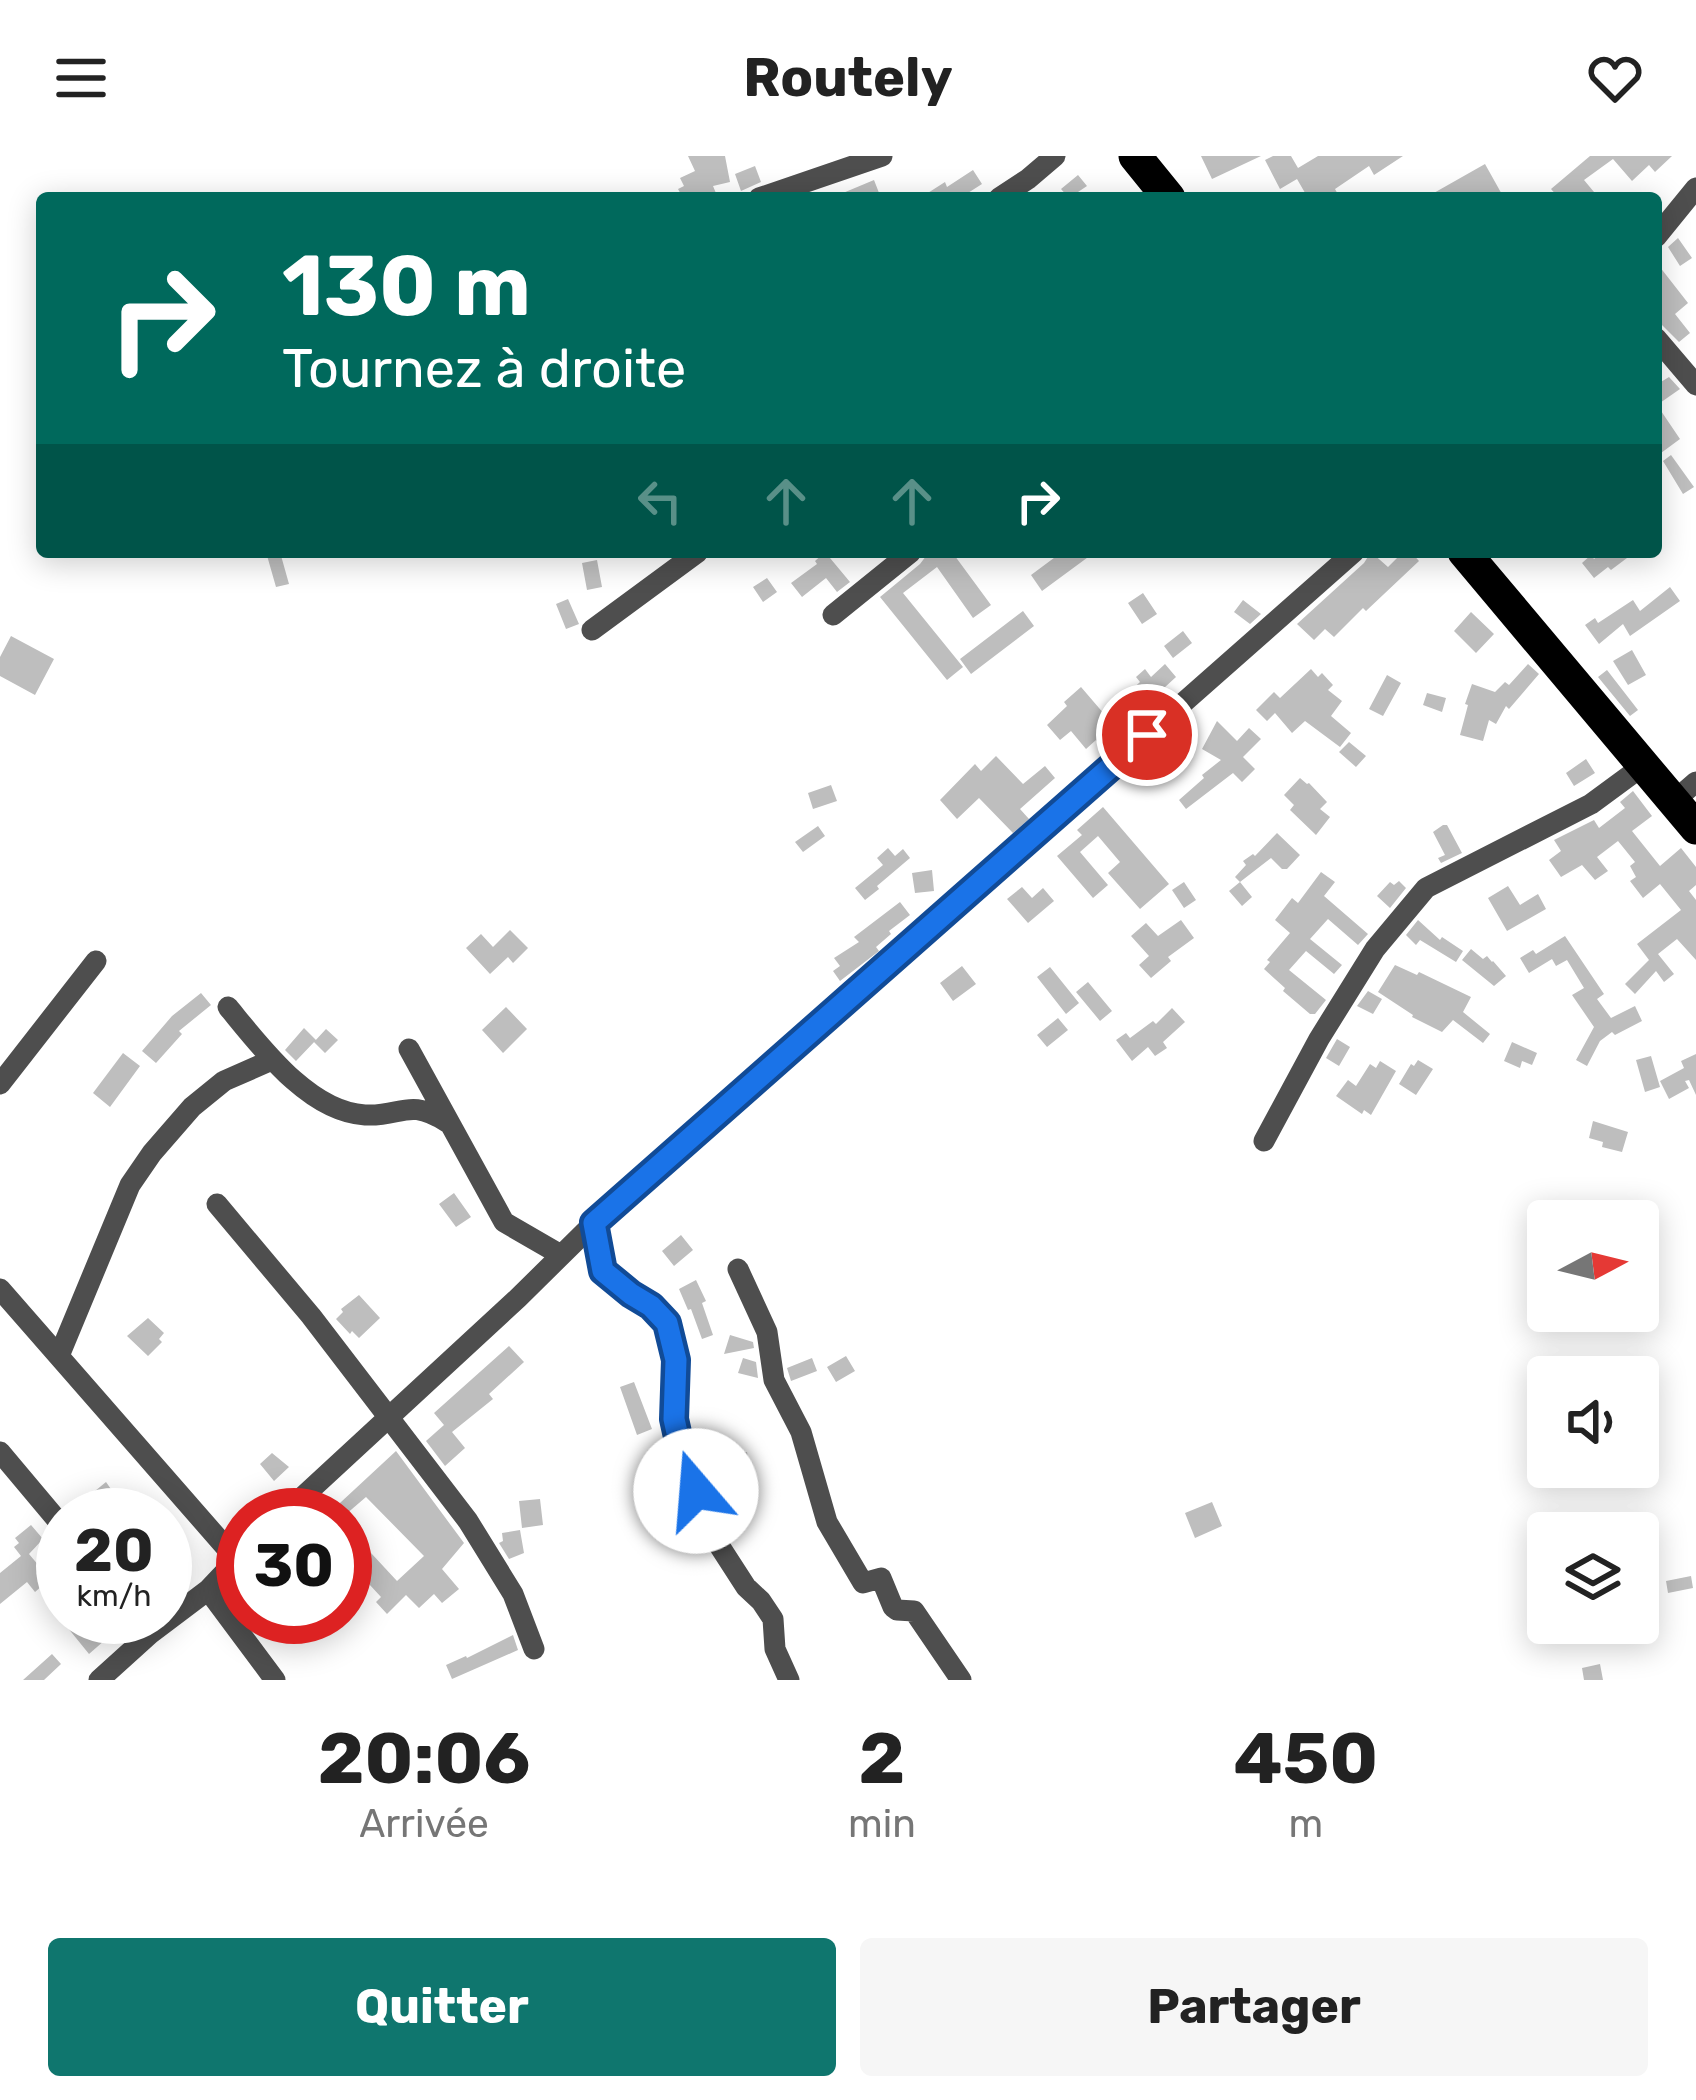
<!DOCTYPE html>
<html lang="fr">
<meta charset="utf-8">
<style>
body{margin:0;font-family:Rubik,sans-serif;background:#f6f6f6;color:#222;height:100vh;display:flex;flex-direction:column;font-size:45px;white-space:nowrap}
*{box-sizing:border-box;margin:0}
p{font-size:39px;color:#767676}
.icon{flex:none;width:66px;height:66px;fill:none;stroke:currentColor;stroke-width:2;stroke-linecap:round;stroke-linejoin:round}
.map{position:relative;height:1524px;overflow:hidden}
.panel{display:flex;flex-direction:column;background:#fff;flex:1}
.panel>*{flex:none}
.banner{position:absolute;left:36px;top:36px;width:1626px;height:366px;border-radius:12px;box-shadow:0 6px 30px #0003;background:#00695c;color:#fff;overflow:hidden}
.needle{width:78px;rotate:83deg}
.fabs{position:absolute;left:1527px;top:1044px;display:grid;gap:24px}
.fabs a{display:grid;place-items:center;width:132px;height:132px;border-radius:12px;background:#fff;box-shadow:0 6px 30px #0003;font-size:60px}
.speed{position:absolute;left:36px;top:1332px;display:flex;gap:24px;font-size:60px;font-weight:700;text-align:center}
.speed>*{display:grid;place-content:center;width:156px;height:156px;border-radius:50%;background:#fff;box-shadow:0 6px 30px #0003;line-height:1}
.speed small{font-size:30px;font-weight:400}
.speed .limit{border:18px solid #d22;background:#fff;color:#111}
.pin{position:absolute;display:grid;place-items:center;width:102px;height:102px;color:#fff;margin:-51px;border:6px solid #fff;border-radius:50%;box-shadow:0 3px 12px #0007}
.me{position:absolute;width:132px;margin:-66px;rotate:342deg;stroke-linejoin:round;filter:drop-shadow(0 0 9px #0008)}
.turn{display:flex;align-items:center;gap:42px;height:252px;padding:0 48px;font-size:54px}
.turn .icon{width:156px;height:156px;stroke-width:2.5}
.turn b{display:block;font-size:84px;line-height:102px}
.lanes{display:flex;align-items:center;height:114px;padding:0 48px;background:#0003;justify-content:center;gap:60px;direction:ltr}
.lanes .off{opacity:.35}
.eta{display:flex;justify-content:space-evenly;align-items:center;height:204px;text-align:center}
.eta b{font-size:72px;font-weight:700;line-height:84px}
.action{display:flex;gap:24px;margin-top:auto;padding:24px 48px}
.action a{flex:1;height:138px;border-radius:12px;background:#0f766e;color:#fff;font-size:48px;font-weight:700;line-height:138px;text-align:center}
.action a+a{background:#f6f6f6;color:#222}
header{display:flex;justify-content:space-between;align-items:center;height:156px;padding:0 48px;background:#fff;font-size:54px;font-weight:700}
.map>svg:first-child{display:block}
.building{fill:#bebebe}
.lines{fill:none;stroke-linecap:round;stroke-linejoin:round}
.minor{stroke:#4e4e4e;stroke-width:21}
.highway{stroke:#000;stroke-width:33}
.route-casing{stroke:#114b97;stroke-width:30}
.route{stroke:#1a73e8;stroke-width:21}
</style>
<header><svg class="icon" aria-label="menu" viewBox="0 0 24 24"><path d="M4 6h16M4 12h16M4 18h16"/></svg>Routely<svg class="icon" aria-label="heart" viewBox="0 0 24 24"><path d="M12 20l-8-8c-3-5 5-10 8-4 3-6 11-1 8 4z"/></svg></header>
<div class="map">
<svg width="1696" height="1524" viewBox="0 0 1696 1524">
<rect width="100%" height="100%" fill="#fff"/>
<path class="building" d="M688,0H725L730,26L713,30L718,42H683L678,33L684,30L680,22L695,15Z
M1201,0H1261L1212,23Z
M1273,0H1291L1298,12L1318,0H1403L1374,19L1369,10L1335,33L1340,42H1308L1297,23L1280,33L1265,4Z
M1590,0H1672L1655,16L1649,9L1632,25L1613,3L1584,24L1599,42H1559L1551,33Z
M1485,8L1504,42H1425Z
M755,10L761,26L741,35L735,18Z
M973,14L982,28L960,42H920L945,26L947,31Z
M1078,19L1087,30L1069,42L1061,33Z
M874,24L881,42H831Z
M1678,82L1692,102L1680,110L1668,91Z
M1656,106L1688,147L1675,158L1690,177L1679,186L1656,163Z
M1669,221L1680,233L1657,249L1680,283L1661,297L1656,290V229Z
M1671,299L1694,331L1683,338L1663,305Z
M266,396H280L289,428L276,431Z
M825,396L850,426L837,436L826,422L802,441L791,427L817,408L815,405Z
M929,396H952L991,449L973,462L937,411L903,437L963,511L947,524L880,441L920,408Z
M1062,396H1095L1042,435L1031,419Z
M1371,396L1388,411L1403,396H1411L1419,405L1366,455L1363,452L1334,481L1325,473L1314,484L1297,468L1364,407Z
M1603,396H1635L1611,414L1608,411L1594,422L1582,407L1591,399L1594,403Z
M597,404L602,431L587,434L582,407Z
M767,422L777,436L763,446L753,431Z
M1670,431L1680,445L1630,480L1623,468L1599,488L1585,469L1595,462L1598,467L1633,444L1640,455Z
M1143,437L1157,458L1142,468L1128,447Z
M568,443L579,468L566,473L556,448Z
M1243,444L1261,458L1250,468L1234,456Z
M1023,455L1034,470L971,518L960,503Z
M1471,456L1494,478L1476,497L1454,475Z
M1183,475L1192,487L1173,502L1164,490Z
M11,480L54,503L35,539L0,520V501Z
M1632,494L1646,519L1628,529L1613,505Z
M1165,508L1176,521L1164,532L1162,530L1117,573L1120,577L1102,592L1096,584L1086,593L1071,575L1060,584L1047,569L1067,550L1064,546L1081,531L1105,559L1140,526L1136,521L1145,513L1151,521Z
M1528,508L1539,518L1509,553L1506,550L1496,568L1489,564L1483,585L1460,579L1468,549L1465,548L1472,528L1495,536L1505,526L1509,529Z
M1311,513L1318,521L1322,517L1333,529L1328,534L1342,545L1331,560L1351,577L1340,591L1305,565L1292,577L1275,557L1267,565L1256,554L1274,536L1280,542Z
M1607,514L1638,554L1630,560L1598,521Z
M1387,519L1401,527L1383,560L1369,553Z
M1427,537L1446,542L1442,556L1423,549Z
M1217,565L1237,585L1249,572L1261,583L1243,601L1255,613L1242,626L1233,617L1186,653L1179,644L1204,622L1202,619L1221,604L1202,593Z
M1349,586L1366,600L1356,611L1339,596Z
M996,600L1023,628L1045,610L1055,622L1020,653L1029,663L1013,677L979,642L957,663L940,644L975,608L981,615Z
M1586,603L1595,617L1574,630L1566,617Z
M1300,622L1307,628L1309,627L1327,646L1320,653L1330,661L1316,679L1290,654L1294,649L1284,639Z
M831,629L837,645L813,653L808,637Z
M1633,635L1652,660L1632,675L1660,710L1681,692L1696,711V729L1689,735L1696,744V804L1677,783L1658,798L1674,818L1664,826L1656,815L1635,838L1625,828L1649,804L1637,788L1681,754L1660,728L1643,742L1630,725L1636,721L1630,710L1635,706L1618,685L1597,701L1608,715L1595,724L1582,709L1561,721L1549,704L1561,695L1554,684L1594,664L1599,672L1625,652L1620,646Z
M1103,651L1169,728L1140,753L1108,717L1120,706L1098,680L1080,696L1108,729L1093,742L1057,700L1082,679L1077,674Z
M1443,669H1447L1462,697L1441,707L1438,702L1445,699L1433,676Z
M818,670L825,680L803,696L795,686Z
M1277,677L1300,699L1287,713H1282L1271,702L1240,726L1252,741L1242,750L1229,735L1240,726L1235,721L1246,709L1243,705L1253,698L1255,700Z
M888,692L895,700L903,693L910,702L877,730L879,733L865,744L855,732L883,709L877,702Z
M932,714L934,735L915,737L912,717Z
M1321,716L1335,726L1324,740L1368,778L1358,789L1328,763L1310,783L1342,809L1334,818L1306,795L1289,814L1326,844L1315,858H1310L1283,835L1285,832L1264,813L1270,806L1267,804L1290,777L1275,764L1292,742L1298,747Z
M1399,725L1406,732L1390,752L1377,740L1390,726L1394,729Z
M1184,726L1196,744L1184,752L1172,734Z
M1508,730L1520,749L1538,738L1546,753L1507,775L1488,742Z
M1022,731L1032,742L1043,732L1054,745L1028,767L1007,743Z
M900,746L910,759L889,775L891,778L876,791L879,795L840,825L833,815L840,810L834,802L859,786L854,781Z
M1181,764L1194,782L1168,801L1171,805L1151,822L1139,809L1149,800L1131,780L1146,767L1158,780Z
M1418,764L1440,784L1442,781L1463,795L1456,806L1420,784L1416,789L1406,779Z
M510,774L528,792L513,807L508,801L490,818L466,792L481,778L493,791Z
M1565,780L1604,838L1597,843L1611,862L1635,850L1642,865L1615,879L1612,876L1600,885L1587,910L1576,904L1594,871L1572,839L1584,832L1567,804L1556,810L1552,803L1529,817L1520,802L1533,794L1536,798Z
M1471,793L1483,803L1487,800L1492,806L1493,805L1506,820L1494,830L1462,804Z
M1395,809L1417,819L1419,816L1471,841L1463,856L1490,878L1483,887L1453,864L1442,876L1412,861L1413,859L1378,836Z
M962,810L976,828L953,845L940,827Z
M1050,811L1079,847L1066,858L1037,821Z
M1088,826L1112,855L1100,865L1076,836Z
M1368,835L1382,843L1373,858L1357,850Z
M201,837L211,849L179,875L182,878L156,907L142,895L172,860Z
M506,851L527,873L503,897L482,874Z
M1172,852L1185,866L1163,886L1167,892L1155,900L1148,891L1132,905L1116,884L1126,877L1130,882L1153,865L1156,868Z
M1058,862L1068,874L1047,891L1037,879Z
M304,872L316,884L296,905L285,894Z
M326,873L338,884L325,897L314,886Z
M1337,883L1350,891L1339,910L1326,902Z
M1512,886L1537,897L1532,909L1522,905L1520,912L1504,905Z
M123,897L140,910L110,951L93,937Z
M1696,898V939L1689,924L1685,925L1689,932L1669,943L1660,925L1684,912L1681,905Z
M1651,900L1660,931L1645,936L1636,904Z
M1418,904L1433,913L1416,939L1399,928L1411,908L1414,910Z
M1380,905L1396,915L1371,959L1364,954L1362,958L1336,940L1348,924L1356,930L1370,908L1376,912Z
M1593,965L1628,976L1622,996L1602,991L1603,986L1589,982Z
M454,1037L471,1061L456,1071L439,1048Z
M681,1079L693,1094L674,1110L662,1095Z
M696,1124L706,1145L702,1147L713,1179L702,1183L691,1153L688,1154L679,1133Z
M359,1139L380,1162L359,1182L352,1175L350,1178L336,1163L343,1156L341,1153Z
M148,1162L164,1177L159,1183L162,1186L148,1200L127,1180Z
M730,1179L753,1186L754,1192L724,1198Z
M509,1190L524,1206L489,1238L493,1243L452,1276L465,1292L445,1310L426,1285L444,1269L434,1257Z
M846,1200L855,1215L836,1226L827,1211Z
M743,1202L756,1206L758,1222L738,1217Z
M812,1202L817,1215L791,1225L787,1212Z
M634,1226L652,1273L637,1279L620,1231Z
M709,1294L726,1295V1298L747,1296L749,1310H709Z
M396,1295L464,1387L442,1413L459,1433L442,1447L434,1438L419,1452L406,1439L387,1458L376,1446L381,1441L345,1402V1369L397,1425L424,1400L366,1341L345,1359H327Z
M272,1297L289,1311L274,1325L260,1308Z
M106,1326L125,1353L118,1359H92L83,1349L86,1347L84,1344Z
M540,1343L543,1369L522,1372L519,1345Z
M1212,1346L1222,1370L1195,1382L1185,1357Z
M31,1369L43,1383L29,1398L50,1423L35,1436L27,1426L0,1448V1417L21,1400L14,1391L19,1387L15,1382Z
M520,1374L524,1397L509,1403L499,1387L503,1385L502,1377Z
M1691,1420L1693,1432L1668,1437L1666,1425Z
M1653,1442L1655,1461L1638,1463V1444Z
M59,1461H86L105,1484L89,1498Z
M513,1479L518,1494L452,1523L446,1509L466,1500L467,1502Z
M52,1498L61,1508L44,1524H23Z
M1600,1508L1603,1524H1584L1582,1512Z"/>
<g class="lines">
<path class="minor" d="M759,42L882,0
M999,42L1028,23L1055,0
M1656,81L1696,32
M1656,182L1696,229
M833,459L911,396
M592,474L698,396
M1674,645L1696,626
M228,851C261,891 309,956 365,959C403,961 407,941 447,966
M409,893L504,1066L561,1099
M0,928L96,805
M1264,985L1319,883L1375,793L1426,732L1591,648L1644,609
M217,1048L311,1160L468,1365L513,1438L534,1493
M594,1067L603,1115L631,1139L651,1150L667,1167L674,1187L676,1204L674,1253L676,1274L693,1308L697,1345L704,1366L746,1431L761,1445L773,1463L775,1493L789,1524
M738,1113L767,1176L774,1224L801,1276L827,1366L863,1427L881,1422L893,1451L897,1454L914,1455L961,1524
M0,1133L236,1403
M59,1200L130,1029L152,997L192,951L224,925L272,904
M0,1296L63,1371
M283,1359L518,1142L594,1067L1354,396
M208,1434L275,1524
M99,1524L151,1477L208,1434L243,1397"/>
<path class="highway" d="M1135,0L1169,42
M1464,396L1696,672"/>
</g>
<g class="lines">
<g class="route-casing">
<path id="route" d="M696,1335L694,1308L678,1281L674,1263L676,1204L667,1167L651,1150L631,1138L603,1115L594,1067L1147,579"/>
</g>
<use href="#route" class="route"/>
</g>
</svg>
<div class="fabs">
<a><svg class="needle" viewBox="-14 -14 28 28"><path d="M0-13l5 13h-10z" fill="#e53935"/><path d="M0 13l5-13h-10z" fill="#767676"/></svg></a>
<a><svg class="icon" aria-label="sound" viewBox="0 0 24 24"><path d="M4 9h4l5-4v14l-5-4H4zM17 9q2 3 0 6"/></svg></a>
<a><svg class="icon" aria-label="layers" viewBox="0 0 24 24"><path d="M12 4l9 5-9 5-9-5zM3 14l9 5 9-5"/></svg></a>
</div>
<div class="speed"><div>20<small>km/h</small></div><div class="limit">30</div></div>
<div class="pin" style="left:1147px;top:579px;background:#d93025"><svg class="icon" aria-label="arrive" viewBox="0 0 24 24"><path d="M6 21V4h12l-3 4 3 4H6"/></svg></div>
<svg class="me" style="left:696px;top:1335px" viewBox="-20 -20 40 40"><circle r="19" fill="#fff"/><path d="M0-13L10 11 0 6-10 11z" fill="#1a73e8"/></svg>
<div class="banner">
<div class="turn"><svg class="icon" aria-label="right" viewBox="0 0 24 24"><path d="M7 20v-9h11M14 6l5 5-5 5"/></svg><div><b>130 m</b>Tournez à droite</div></div>
<div class="lanes"><svg class="icon off" aria-label="left" viewBox="0 0 24 24"><path d="M17 20v-9H6M10 6l-5 5 5 5"/></svg><svg class="icon off" aria-label="ahead" viewBox="0 0 24 24"><path d="M12 20V5M6 11l6-6 6 6"/></svg><svg class="icon off" aria-label="ahead" viewBox="0 0 24 24"><path d="M12 20V5M6 11l6-6 6 6"/></svg><svg class="icon" aria-label="right" viewBox="0 0 24 24"><path d="M7 20v-9h11M14 6l5 5-5 5"/></svg></div>
</div>
</div>
<section class="panel">
<div class="eta">
<div><b>20:06</b><p>Arrivée</p></div>
<div><b>2</b><p>min</p></div>
<div><b>450</b><p>m</p></div>
</div>
<div class="action"><a>Quitter</a><a>Partager</a></div>
</section>
